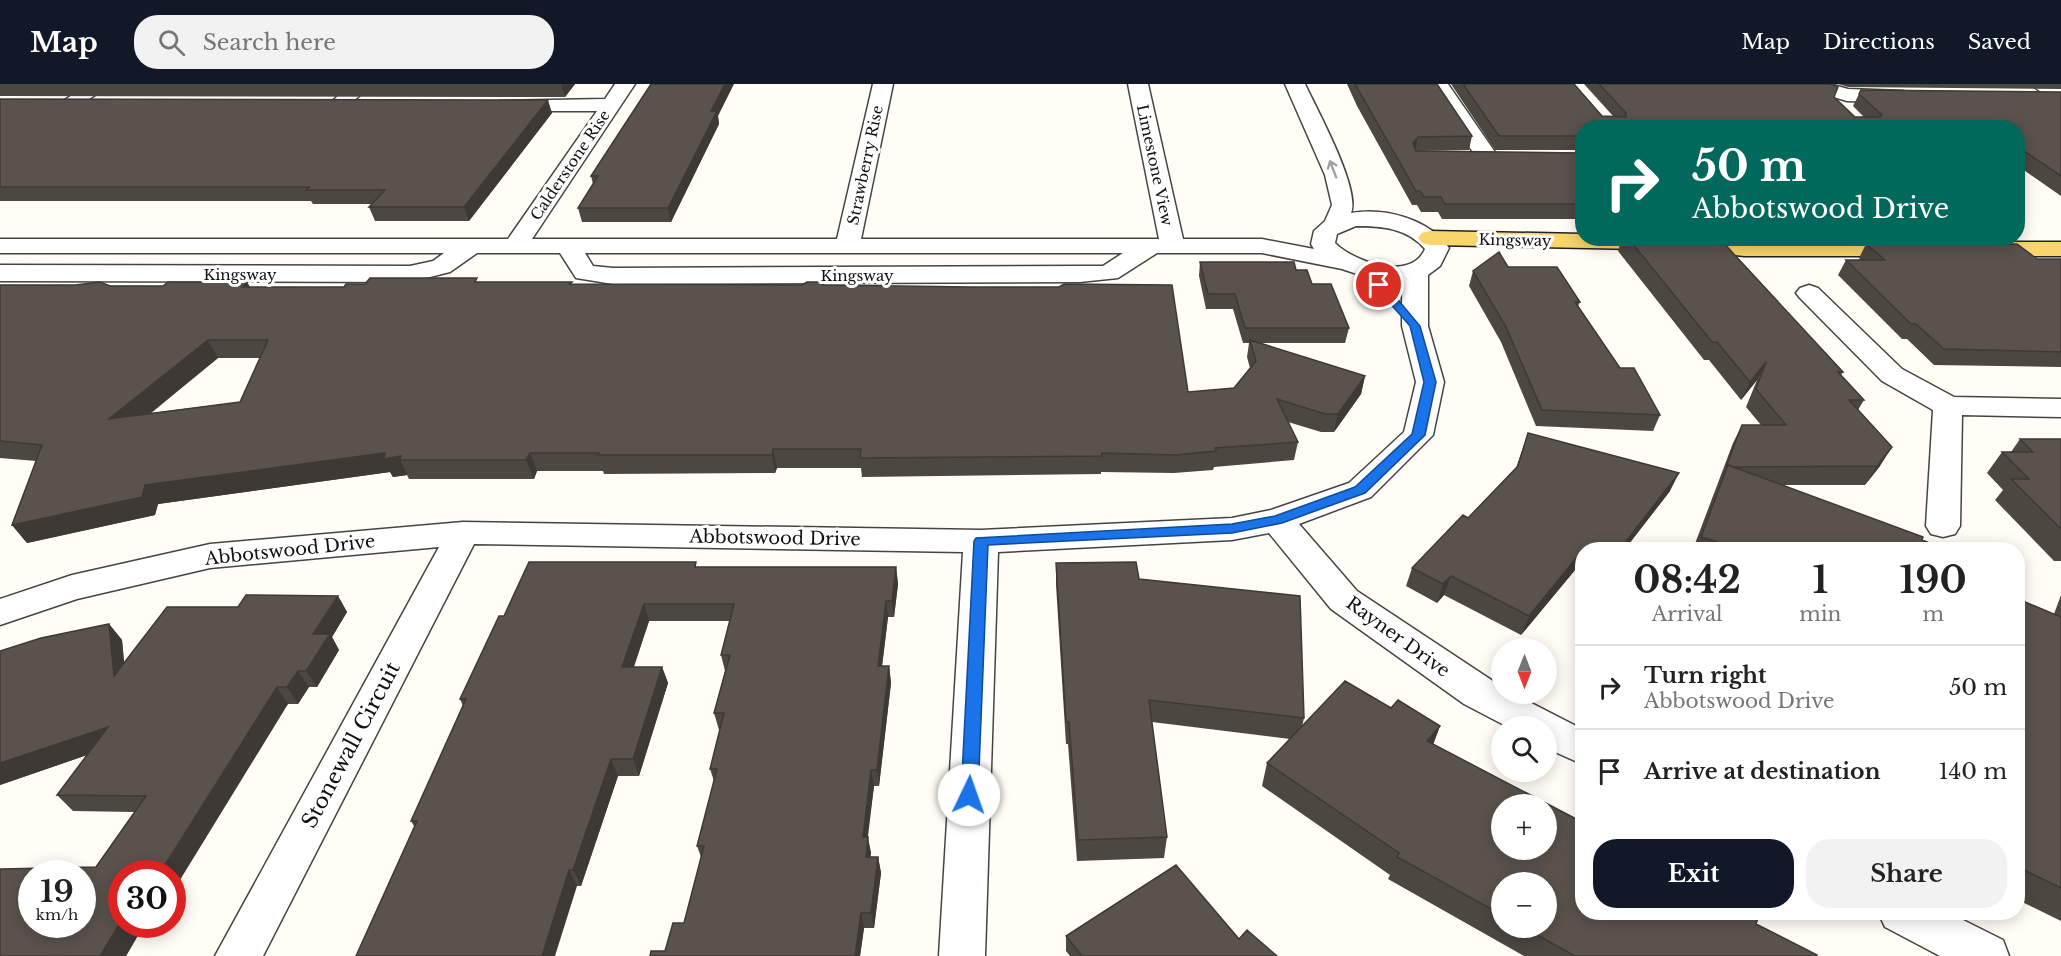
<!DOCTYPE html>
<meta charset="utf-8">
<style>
body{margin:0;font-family:"Libre Baskerville",serif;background:#f2f2f2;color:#222;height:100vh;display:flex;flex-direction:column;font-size:22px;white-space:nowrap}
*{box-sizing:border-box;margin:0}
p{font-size:20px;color:#767676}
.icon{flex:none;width:33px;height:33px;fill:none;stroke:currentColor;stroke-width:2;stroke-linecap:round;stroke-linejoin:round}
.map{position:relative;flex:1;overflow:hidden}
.side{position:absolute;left:1575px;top:458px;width:450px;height:378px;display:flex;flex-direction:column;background:#fff;border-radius:24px;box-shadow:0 3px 15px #0003}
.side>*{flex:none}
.top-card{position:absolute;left:1575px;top:36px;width:450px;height:126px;border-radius:24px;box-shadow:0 3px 15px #0003;background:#00695c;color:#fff;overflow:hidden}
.needle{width:39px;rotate:180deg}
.tools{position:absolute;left:1491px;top:554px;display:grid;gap:12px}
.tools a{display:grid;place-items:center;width:66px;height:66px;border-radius:50%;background:#fff;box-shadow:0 3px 15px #0003;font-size:30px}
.speed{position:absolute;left:18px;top:776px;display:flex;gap:12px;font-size:30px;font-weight:700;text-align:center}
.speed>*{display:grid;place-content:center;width:78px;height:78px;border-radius:50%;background:#fff;box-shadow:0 3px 15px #0003;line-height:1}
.speed small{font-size:15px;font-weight:400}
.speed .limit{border:9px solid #d22;background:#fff;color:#111}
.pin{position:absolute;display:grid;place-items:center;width:51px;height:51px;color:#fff;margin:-26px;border:3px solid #fff;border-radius:50%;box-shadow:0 2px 6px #0007}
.me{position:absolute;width:66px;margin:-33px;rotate:3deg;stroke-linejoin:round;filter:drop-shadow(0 0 4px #0008)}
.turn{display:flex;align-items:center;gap:21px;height:126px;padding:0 18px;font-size:27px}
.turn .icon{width:78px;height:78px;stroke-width:2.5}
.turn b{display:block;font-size:42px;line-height:51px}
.eta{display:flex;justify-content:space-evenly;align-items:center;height:102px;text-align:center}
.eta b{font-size:36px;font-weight:700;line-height:42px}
.button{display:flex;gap:12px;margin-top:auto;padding:12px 18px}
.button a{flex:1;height:69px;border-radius:24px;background:#111827;color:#fff;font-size:24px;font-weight:700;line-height:69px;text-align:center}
.button a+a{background:#f2f2f2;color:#222}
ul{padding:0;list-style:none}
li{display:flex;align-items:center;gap:18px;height:84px;padding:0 18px;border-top:2px solid #e0e0e0}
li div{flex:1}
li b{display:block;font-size:22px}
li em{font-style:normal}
header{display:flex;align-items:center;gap:36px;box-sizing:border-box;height:84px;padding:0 30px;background:#111827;color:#fff}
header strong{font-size:28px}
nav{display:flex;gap:33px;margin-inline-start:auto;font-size:21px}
.search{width:420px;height:54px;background:#f2f2f2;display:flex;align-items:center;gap:15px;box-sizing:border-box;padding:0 21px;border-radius:24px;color:#767676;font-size:22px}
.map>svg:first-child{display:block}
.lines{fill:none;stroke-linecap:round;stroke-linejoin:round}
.minor-casing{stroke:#444;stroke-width:3}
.major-casing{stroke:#222;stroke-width:3}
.minor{fill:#fff;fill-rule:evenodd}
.major{fill:#f9d66b;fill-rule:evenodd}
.wall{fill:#4d4742;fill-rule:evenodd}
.shaded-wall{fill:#3f3936}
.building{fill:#5a524d;stroke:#3f3936;stroke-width:1.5;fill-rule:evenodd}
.oneway{stroke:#a0a0a0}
.route{fill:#1a73e8;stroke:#114b97;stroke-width:1.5}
.labels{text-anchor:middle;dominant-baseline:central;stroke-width:6;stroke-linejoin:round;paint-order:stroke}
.far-street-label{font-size:15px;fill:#111;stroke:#fff}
.street-label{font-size:18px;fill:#111;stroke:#fff}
.near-street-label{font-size:21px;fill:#111;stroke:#fff}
</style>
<header>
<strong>Map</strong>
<div class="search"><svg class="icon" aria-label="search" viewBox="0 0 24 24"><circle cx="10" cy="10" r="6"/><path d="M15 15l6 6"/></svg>Search here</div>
<nav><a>Map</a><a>Directions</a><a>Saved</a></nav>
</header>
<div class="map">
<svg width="2061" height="872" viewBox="0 0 2061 872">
<rect width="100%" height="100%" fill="#fffdf5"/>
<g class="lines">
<g class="minor-casing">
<path id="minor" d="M88,0H111L76,24H62L59,20Z
M351,0H372L345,25H331L328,21Z
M615,0H635L532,155H837L873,0H893L861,155H1159L1128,0H1148L1183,155H1262L1314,165L1311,160L1314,147L1325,137L1332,121L1325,91L1285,0H1305C1317,26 1361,105 1351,129C1385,123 1429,135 1449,164L1440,182L1428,191V242L1444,298L1433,351L1371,413L1299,440L1357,507L1502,603V609H1512L1582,645V680L1546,664V642H1506L1464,620L1331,525L1269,449L1232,456L998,468L985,872H939L963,468L474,460L263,872H215L439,463L210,484L77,515L0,541V515L72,491L210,460L463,438L981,446L1232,434L1271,426L1349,399L1404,348L1416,298L1402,242V197L1366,193L1342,185L1262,169H1157L1118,194L1080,198L613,200L576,194L560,169H477L450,188L410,198L0,197V181L410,182L433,177L444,169H0V155H508L597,27H506L499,25L496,21L499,17L605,15ZM1356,142C1382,142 1407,144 1425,165C1411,198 1354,178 1335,159L1337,150ZM585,169H1123L1103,182H1080L613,184L593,182Z
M1428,0H1448L1499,74L1496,79L1488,80L1480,79Z
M1800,0H1830L1848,5L1903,7L1910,9L1913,13L1910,17L1903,19L1847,17L1803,4Z
M2030,0H2053L2061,5V19L2054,17Z
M1809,201L1818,204L1902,285L1954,313L2061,315V333L1962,331L1960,442L1955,450L1943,453L1931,450L1926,442L1933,326L1882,297L1800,214L1796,209L1800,204Z
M1878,828H1947L2003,856L2009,872H1940L1885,843Z"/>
</g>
<g class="major-casing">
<path id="major" d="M1430,147L1582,150V154L1909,158L1918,160L1921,165L1918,170L1909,172H1744L1690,166L1430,161L1422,159L1418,154L1422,149Z
M1979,158H2061V172H1979L1970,170L1967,165L1970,160Z"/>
</g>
<use href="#minor" class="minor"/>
<use href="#major" class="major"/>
</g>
<path class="wall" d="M0,0H575L565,13L0,12Z
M1347,0H1437L1472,52L1469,66L1420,67L1582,69V135H1442L1438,128H1421L1417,121H1412L1357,22Z
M1451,0H1574L1602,32H1613L1584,0H1830L1834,13L1855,33H1864L1853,22L1861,6L2061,8V112L2018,82V44H1582V66H1495Z
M1838,0H2061V5L1848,3Z
M0,15L552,29L469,137H375L369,123L372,120H313L311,117H0Z
M718,32L719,40L671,138H582L578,124L593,100L591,92Z
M1622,154H1719L1843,288L1841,291L1864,316L1858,326L1880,382L1865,401H1784L1922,456L1938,465H1693L1733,359L1742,341H1761L1746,323L1757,296L1741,316L1709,276H1704L1618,167Z
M1837,154H1985L1984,156H1839Z
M1866,160L2037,175H2061V283L1934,281L1907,255H1902L1838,191L1846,176H1860L1859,174Z
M1200,178L1296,186L1312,200L1349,244L1345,259H1260L1365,292L1361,310L1334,348H1321L1288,338L1298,358L1294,376L1214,383L1213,386L1174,389L1101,388V390L862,393L861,384H777L775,389L604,390L603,387H537L534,395H409L407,391L393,393L390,388L158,420L155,431L27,459L12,441L36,377L0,374V201L163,202L247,198L250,203H344L478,198H572V200L824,201L1188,308L1234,304L1250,284L1247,273L1249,259H1243L1233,225H1206L1199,192ZM218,274H260L240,318L150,329Z
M1508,183L1580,218L1578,222L1620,284L1660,331L1653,347L1536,342L1501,258L1469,202L1473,187Z
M1528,349L1670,407L1625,465H1582V489L1575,486L1521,551L1444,511L1437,519L1406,502L1412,484L1468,434L1516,384Z
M2020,355H2061V477H2054L1995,416L2003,406L1987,389L2002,368H2011Z
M1056,479L1139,495L1304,634L1302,643L1391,624L1440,642L1433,661L1756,840L1816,872H1524L1388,795L1390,791L1262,702L1267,679L1290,655L1152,638L1167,753L1164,774L1077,777L1068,660H1066L1056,501ZM1502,798L1546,843H1502Z
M697,483H896L898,500L894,533H888L882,582H889L891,599L879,702H874L867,753L871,769L870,773H878L881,789L874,844H864L860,872H650L665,867L684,839L701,773L697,762L714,697L710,685L720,646H719L714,629L725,587L721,571L730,537H649L634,583H662L668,599L639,692H618L581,802H577L414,742L411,737L463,622L460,615L504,532Z
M2061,511V837L2018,816V515L2054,530Z
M338,512L347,528L332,553L339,566L317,603H309L298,620H288L122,789V840H153L144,841L126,872L96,783L135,728L73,727L57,711L87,671L0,701V567L109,540L122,556L124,579L238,523Z
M1066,852L1239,855L1277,872H1070L1066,867Z"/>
<path class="shaded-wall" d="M561,0H575L565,13Z
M725,0H734L718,32L719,40L671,138L668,124L711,27Z
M548,16L552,29L469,137L464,123Z
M1418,53L1415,67L1413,59Z
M247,198L256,215L242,203Z
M208,256L218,274L122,353L109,335Z
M1766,278L1757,296L1741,316L1750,298Z
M1365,292L1361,310L1334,348L1338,330Z
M1892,363L1880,382L1865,401L1877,382Z
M773,365L777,384L775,389L772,371Z
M385,369L401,372L400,376L407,391L393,393L390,388L158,420L155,431L27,459L12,441L145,401Z
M530,369L537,387L534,395L526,376Z
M1679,389L1670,407L1625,465H1620Z
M1582,467L1575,486L1521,551L1529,532Z
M896,483L898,500L894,533L892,517Z
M1451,492L1444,511L1437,519L1443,500Z
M338,512L347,528L332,553L339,566L317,603L306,587L313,550Z
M886,517L888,533L880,599L878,582Z
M644,520L649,537L628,599L622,583Z
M109,540L122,556L127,608L114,592Z
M889,582L891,599L879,702L877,686Z
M662,583L668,599L639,692L633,675Z
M298,587L309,603L298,620L287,603Z
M277,603L288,620L172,809V789H160Z
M1440,642L1431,665L1427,657Z
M108,643L122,659L0,701V679Z
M611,675L618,692L581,802L573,786Z
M871,686L874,702L866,769L863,753Z
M868,753L871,769L868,789L866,773Z
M878,773L881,789L874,844L871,829Z
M569,786L577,802L555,872H542Z
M861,829L864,844L860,872H855Z
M122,836V840L144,841L126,872H100Z"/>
<path class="building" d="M651,0H725L711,27H717L668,124H578L598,92H591Z
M1355,0H1437L1472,52L1418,53L1413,59L1416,67L1582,69V120H1445L1441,113H1424L1420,107H1416Z
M1463,0H1574L1602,32L1626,33V29L1599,0H1830L1838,3L1834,13L1855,33H1880L1882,31L1859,10L1861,6L2061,8V92L2024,67H2018V44H1582V52H1499Z
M0,15L548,16L464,123H369L385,106H306L309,103H0Z
M1628,154H1719L1843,288H1838L1864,316H1849L1892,363L1877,382L1734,383L1728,381L1726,383L1742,341H1786L1756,305L1766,278L1750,298L1717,258H1712Z
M1866,160H2017L2037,175H2061V268L1944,265L1916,240H1911L1846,176H1885Z
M1499,168L1508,183H1557L1580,218H1575L1620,284H1634L1660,331L1542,326L1506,243L1473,187Z
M1200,178H1294L1296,186H1307L1312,200H1331L1349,244H1245L1235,210H1208Z
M370,194H477L475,198H572L570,200L802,201L807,198H819L824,201L971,203H1059L1064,200L1172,201L1188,308L1234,304L1256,277L1250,256L1365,292L1338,330H1325L1277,315L1298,358L1215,364L1216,367L1176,371L1102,369V372L860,374L861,365H773L772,371H598L599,369H530L526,376H400L401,372L384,375L385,369L145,401L142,413L12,441L42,361L0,357V201H75L100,198L110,202H163L168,198H247L242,203H344L346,200H365ZM208,256H268L240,318L109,335Z
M1528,349L1679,389L1620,465H1582V467L1529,532L1451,492L1443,500L1412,484L1463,431L1468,434L1518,382Z
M2020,355H2061V445L2011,395H2029L2002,368H2033Z
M1728,381L1923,453L1922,456L1939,463L1938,465H1712L1717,458L1701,453Z
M529,478H696L695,483H896L892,517H886L878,582H889L877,686H871L863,753H868L866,773H878L871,829H861L855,872H650L651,867H665L673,839H684L704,762H697L717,685H710L724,629H714L730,571H721L734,520H644L622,583H662L633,675H611L573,786H569L542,872H356L417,737H411L466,615H460L499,532H504Z
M1136,478L1139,495L1300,512L1304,634L1149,616L1167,753L1078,756L1069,638H1066L1056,479Z
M246,511L338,512L313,550H330L306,587H298L287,603H277L160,789H122V836L100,872H0V785L96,783L146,712L57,711L108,643L0,679V567L41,554L109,540L114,592L167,523H238ZM32,789H82V840H32Z
M2018,515L2061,533V804L2018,783Z
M1345,597L1391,624L1398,616L1440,642L1427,657L1582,738V828H1760L1756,840L1817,871L1816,872H1575L1523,843H1546V798H1502V831L1397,773L1399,769L1267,679ZM1502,720H1546V765H1502Z
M1176,781L1239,855L1247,846L1277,872H1082L1066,852Z"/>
<defs><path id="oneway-shaft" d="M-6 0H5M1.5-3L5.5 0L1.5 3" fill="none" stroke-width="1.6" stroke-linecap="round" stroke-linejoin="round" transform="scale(1.5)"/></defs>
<use class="oneway" href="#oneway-shaft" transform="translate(1333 85) rotate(-111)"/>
<path class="route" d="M1379,197L1383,198L1420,242L1436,298L1425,351L1365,409L1282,439L1232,449L988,461L978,711L976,716L969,718L963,716L961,711L974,457L976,454L1232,440L1275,432L1355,403L1412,350L1424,298L1410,242L1374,201Z"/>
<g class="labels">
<g class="far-street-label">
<text transform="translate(570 81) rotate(-56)">Calderstone Rise</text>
<text transform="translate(865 81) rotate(-78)">Strawberry Rise</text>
<text transform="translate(1155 81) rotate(78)">Limestone View</text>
<text transform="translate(1515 156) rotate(1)">Kingsway</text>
<text x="240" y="190">Kingsway</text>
<text x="857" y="191">Kingsway</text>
</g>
<g class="street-label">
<text transform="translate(775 454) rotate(1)">Abbotswood Drive</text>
<text transform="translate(290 466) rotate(-6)">Abbotswood Drive</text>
<text transform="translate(1398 553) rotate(36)">Rayner Drive</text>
</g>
<g class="near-street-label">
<text transform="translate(351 661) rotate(-62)">Stonewall Circuit</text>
</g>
</g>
</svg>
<div class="tools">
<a><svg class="needle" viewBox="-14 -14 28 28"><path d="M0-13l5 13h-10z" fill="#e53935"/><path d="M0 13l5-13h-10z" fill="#767676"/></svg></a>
<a><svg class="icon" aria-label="search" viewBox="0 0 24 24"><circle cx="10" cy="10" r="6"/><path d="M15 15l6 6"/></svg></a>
<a>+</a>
<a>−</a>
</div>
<div class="speed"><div>19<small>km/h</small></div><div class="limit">30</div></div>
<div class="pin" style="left:1379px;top:201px;background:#d93025"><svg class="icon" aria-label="arrive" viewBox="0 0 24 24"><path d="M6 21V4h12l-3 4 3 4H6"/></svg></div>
<svg class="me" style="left:969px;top:711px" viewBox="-20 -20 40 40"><circle r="19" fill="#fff"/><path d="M0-13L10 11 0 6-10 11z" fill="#1a73e8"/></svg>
<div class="top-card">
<div class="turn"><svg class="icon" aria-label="right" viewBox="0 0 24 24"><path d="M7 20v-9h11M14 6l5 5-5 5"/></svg><div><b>50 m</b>Abbotswood Drive</div></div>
</div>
<section class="side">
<div class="eta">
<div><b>08:42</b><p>Arrival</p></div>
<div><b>1</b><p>min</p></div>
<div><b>190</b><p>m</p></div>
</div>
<ul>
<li><svg class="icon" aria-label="right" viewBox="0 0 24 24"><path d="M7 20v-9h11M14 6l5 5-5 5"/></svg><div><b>Turn right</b><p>Abbotswood Drive</p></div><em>50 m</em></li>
<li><svg class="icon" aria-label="arrive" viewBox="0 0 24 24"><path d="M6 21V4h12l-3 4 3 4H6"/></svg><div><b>Arrive at destination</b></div><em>140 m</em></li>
</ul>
<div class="button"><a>Exit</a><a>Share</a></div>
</section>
</div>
